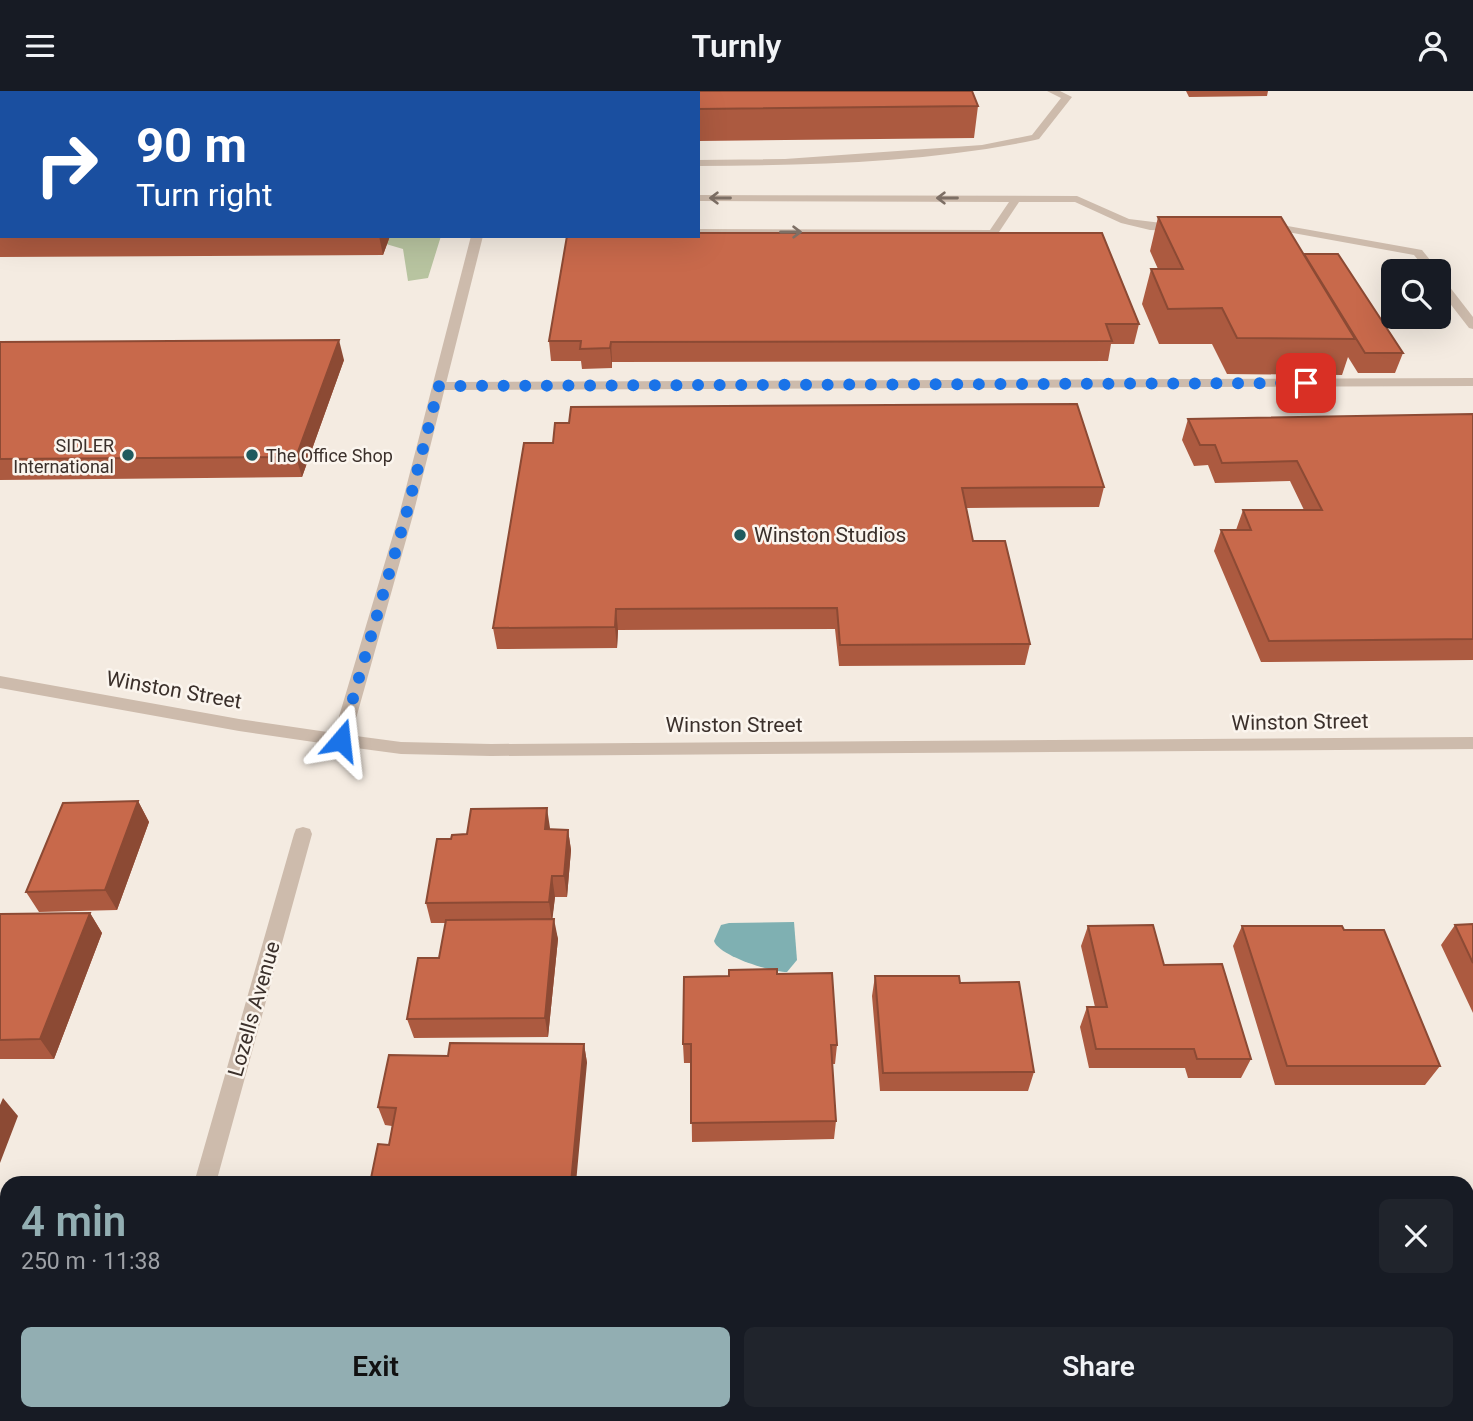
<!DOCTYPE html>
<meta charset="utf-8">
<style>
body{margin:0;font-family:Roboto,sans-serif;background:#20242c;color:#f1f3f6;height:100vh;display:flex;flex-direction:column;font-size:26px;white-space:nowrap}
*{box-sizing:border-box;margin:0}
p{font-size:23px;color:#9ea1a6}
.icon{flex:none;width:38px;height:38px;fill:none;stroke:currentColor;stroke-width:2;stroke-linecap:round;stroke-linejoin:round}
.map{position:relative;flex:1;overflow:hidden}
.drawer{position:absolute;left:0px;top:1085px;width:1474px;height:245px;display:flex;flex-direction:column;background:#171b24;border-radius:21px 21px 0 0;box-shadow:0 7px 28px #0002}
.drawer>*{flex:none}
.top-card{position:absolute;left:0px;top:0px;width:700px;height:147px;box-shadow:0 7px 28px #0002;background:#1a4fa0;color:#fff;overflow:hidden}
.tools{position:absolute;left:1381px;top:168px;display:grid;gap:14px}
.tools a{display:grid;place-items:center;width:70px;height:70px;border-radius:10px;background:#171b24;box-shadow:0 7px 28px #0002;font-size:35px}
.pin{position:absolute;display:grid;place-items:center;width:60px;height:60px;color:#fff;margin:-30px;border-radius:14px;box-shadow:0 4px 10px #0006}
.me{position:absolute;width:77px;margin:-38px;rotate:17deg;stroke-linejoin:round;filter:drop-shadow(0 0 5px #0008)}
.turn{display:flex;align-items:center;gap:24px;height:147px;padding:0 21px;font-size:32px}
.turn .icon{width:91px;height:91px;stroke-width:2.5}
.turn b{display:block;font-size:49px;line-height:60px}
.round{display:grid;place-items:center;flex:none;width:74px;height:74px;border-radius:10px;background:#20242c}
.summary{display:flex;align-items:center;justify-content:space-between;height:119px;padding:0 21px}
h1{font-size:42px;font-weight:600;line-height:52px;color:#92aeb2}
.action{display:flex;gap:14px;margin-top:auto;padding:14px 21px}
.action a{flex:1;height:80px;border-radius:10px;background:#92aeb2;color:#111;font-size:28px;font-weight:600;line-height:80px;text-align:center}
.action a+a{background:#20242c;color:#f1f3f6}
header{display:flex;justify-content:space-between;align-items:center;height:91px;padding:0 21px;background:#171b24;font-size:32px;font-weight:600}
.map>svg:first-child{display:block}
.green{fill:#b8c4a0}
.water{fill:#7fb0b2}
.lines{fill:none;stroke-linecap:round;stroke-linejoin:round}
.service{fill:#cdbbac;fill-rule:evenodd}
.minor{fill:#cdbbac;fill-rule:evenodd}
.tertiary{fill:#cdbbac;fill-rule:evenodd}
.wall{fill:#ac5a40}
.shaded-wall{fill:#8c4a34}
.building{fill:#c8694b;stroke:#8c4a34;stroke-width:2}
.oneway{stroke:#7d6f65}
.route{stroke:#1a73e8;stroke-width:12;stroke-dasharray:0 21.6}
.poi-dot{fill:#1f5a5e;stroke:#fbf5ee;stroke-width:2.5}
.labels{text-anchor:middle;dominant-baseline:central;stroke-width:5;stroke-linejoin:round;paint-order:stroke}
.far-poi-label{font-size:18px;fill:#3b302b;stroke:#fbf5ee;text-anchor:end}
.poi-label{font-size:21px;fill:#3b302b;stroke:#fbf5ee;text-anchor:start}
.street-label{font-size:21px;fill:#3b302b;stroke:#fbf5ee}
</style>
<header><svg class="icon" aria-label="menu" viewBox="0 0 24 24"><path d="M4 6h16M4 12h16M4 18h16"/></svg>Turnly<svg class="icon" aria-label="person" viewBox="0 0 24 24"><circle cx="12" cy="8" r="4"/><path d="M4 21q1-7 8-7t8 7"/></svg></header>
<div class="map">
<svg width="1473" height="1330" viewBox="0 0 1473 1330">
<rect width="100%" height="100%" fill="#f4ebe1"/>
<path class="green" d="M389,145H441L428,187L408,190L403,158L386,153Z"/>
<path class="water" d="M794,831L797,869L787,881C771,881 719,865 714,850L721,834L729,832Z"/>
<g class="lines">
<path class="service" d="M1047,0H1060L1072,6L1039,48L1035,49C925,72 810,74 698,75V69L785,68L982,54L1032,44L1061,7Z
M698,104L1077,105L1129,128L1178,134L1184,137L1178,140L1150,139L1121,132L1075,111H1019L997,144L993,145L698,144V138L990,139L1009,111L698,110Z
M1282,134L1422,159L1439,180H1427L1414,164L1282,140H1266L1260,137L1266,134Z
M1438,185L1442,186L1473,226V238L1469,237L1438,197Z
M1473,287V295L439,299L433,295L439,291Z"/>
<path class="minor" d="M507,0H517V2H507Z
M0,37H2V43H0Z
M471,145H483L413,424L350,649L347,653H335L332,649L399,424Z
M303,736L310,738L312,743L216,1092H194L294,743L296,738Z
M1466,1143H1473V1167H1466Z
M127,1323H153L151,1330H125Z
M1153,1323H1179L1180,1330H1154Z"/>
<path class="tertiary" d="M0,585L239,628L341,643L401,651L491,653L1473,646V658L491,665L401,663L341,655L239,640L0,597Z"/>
</g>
<path class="wall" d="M1186,0H1268L1267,5L1189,6Z
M698,2L978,15L974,47L698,50Z
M0,58H2V145H390L383,164L0,166Z
M1158,126L1304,163L1403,262L1395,282H1358L1348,266L1342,284L1227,283L1212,253H1159L1142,213L1151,178H1158L1150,160Z
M567,145L1139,233L1134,253H1111L1108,270L612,271V277L582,278L581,270H551L549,250Z
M0,251L344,269L302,386L0,389Z
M1473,323V569L1261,571L1214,460L1221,439H1236L1243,419H1304L1290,390L1215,392L1208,374L1194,375L1182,349L1188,328Z
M524,352L1104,396L1099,416L966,417L973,450L1030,553L1025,574L839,575L835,538L618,539L617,557L497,558L493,537Z
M138,710L149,731L117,819L39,821L26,801Z
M550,738L568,739L571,759L567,806H555L552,828L558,848L548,946L414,947L407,928L439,867L446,832H431L426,812L467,743Z
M90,822L102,842L54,968H0V823Z
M1473,833V922L1441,854L1455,834Z
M1088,835L1164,874L1251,968L1241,987H1188L1185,977H1089L1080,936L1087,916H1095L1081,855Z
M1242,835L1344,839L1440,975L1425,994H1275L1233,855Z
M777,883L837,954L835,973H832L836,1030L834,1048L692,1051L691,972H684L683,953L729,885Z
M875,885L960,892L1034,981L1028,1000H880L872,905Z
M584,953L587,972L389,1054L392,1035L385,1034L378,1016L448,965Z
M1416,1323H1466L1473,1330H1418Z"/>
<path class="shaded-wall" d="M379,145H390L383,164Z
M339,249L344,269L302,386L296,366Z
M611,251L612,271V277L610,257Z
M616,518L618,539L617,557L615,536Z
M138,710L149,731L117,819L105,799Z
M547,717L550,737L548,759L545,738Z
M568,739L571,759L567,806L564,785Z
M552,785L555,806L552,832L549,811Z
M90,822L102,842L54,968L40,948Z
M554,828L558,848L548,946L545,927Z
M584,953L587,972L576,1092H571Z
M3,1007L18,1025L0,1072V1014Z"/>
<path class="building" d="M653,0H972L978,15L698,18V2H653Z
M0,58H2V132H0Z
M1158,126H1281L1355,248L1237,247L1222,217L1168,218L1151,178H1183Z
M698,142H1102L1139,233H1106L1112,250L611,251L610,257L580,258L581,250H549L567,145H698Z
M1304,163H1338L1403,262H1365Z
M339,249L296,366L0,368V251Z
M1077,313L1104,396L962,397L973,450H1005L1030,553L840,554L837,517L616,518L615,536L493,537L524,352H553L555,332H569L571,316Z
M1473,323V548L1269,550L1221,439H1251L1243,419H1322L1297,370L1222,372L1215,354H1200L1188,328Z
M138,710L105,799L26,801L63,712Z
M547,717L545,738L568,739L564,785H552L549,811L426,812L437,748H451L452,744L467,743L471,718Z
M90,822L40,948L0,949V823Z
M554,828L545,927L407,928L418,867H439L446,829Z
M1473,833V872L1455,834Z
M1153,834L1164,874L1222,873L1251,968H1197L1194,958H1096L1087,916H1107L1088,835Z
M1242,835H1342L1344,839H1384L1440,975H1287Z
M777,878V883L832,882L837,954H831L836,1030L691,1032V953H683L684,886L729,885V879Z
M875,885H959L960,892L1019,891L1034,981L883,982Z
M450,952L584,953L571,1092H370L378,1053L389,1054L396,1017L378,1016L389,964L448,965Z
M1466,1297H1473V1330H1440L1438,1323H1466Z"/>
<defs><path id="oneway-shaft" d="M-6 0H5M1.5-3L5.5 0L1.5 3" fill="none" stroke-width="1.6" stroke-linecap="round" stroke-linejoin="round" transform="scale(1.75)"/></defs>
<g class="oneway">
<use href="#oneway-shaft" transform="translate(720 107) rotate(-180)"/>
<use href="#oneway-shaft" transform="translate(947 107) rotate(-180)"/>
<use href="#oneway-shaft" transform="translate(791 141)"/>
</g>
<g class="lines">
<path class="route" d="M341,649L406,424L439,295L1306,292"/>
</g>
<g class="poi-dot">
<circle cx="128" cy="364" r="7"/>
<circle cx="252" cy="364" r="7"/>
<circle cx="740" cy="444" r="7"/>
</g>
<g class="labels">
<g class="far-poi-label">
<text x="114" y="354">SIDLER<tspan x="114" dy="21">International</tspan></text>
<text x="266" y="364" text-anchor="start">The Office Shop</text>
</g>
<g class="poi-label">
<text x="754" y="444">Winston Studios</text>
</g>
<g class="street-label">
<text transform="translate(174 599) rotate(10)">Winston Street</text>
<text transform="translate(1300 631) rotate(-1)">Winston Street</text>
<text x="734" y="634">Winston Street</text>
<text transform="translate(254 918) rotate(-74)">Lozells Avenue</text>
</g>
</g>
</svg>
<div class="tools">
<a><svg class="icon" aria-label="search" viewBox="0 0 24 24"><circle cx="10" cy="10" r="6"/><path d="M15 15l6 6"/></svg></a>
</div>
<div class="pin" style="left:1306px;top:292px;background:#d93025"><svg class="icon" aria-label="arrive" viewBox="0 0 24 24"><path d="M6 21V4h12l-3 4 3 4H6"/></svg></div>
<svg class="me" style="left:341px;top:649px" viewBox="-20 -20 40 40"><path d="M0-17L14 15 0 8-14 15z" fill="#1a73e8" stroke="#fff" stroke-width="4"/></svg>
<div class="top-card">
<div class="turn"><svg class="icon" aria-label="right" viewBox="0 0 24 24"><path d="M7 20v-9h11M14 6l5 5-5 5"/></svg><div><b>90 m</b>Turn right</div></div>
</div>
<section class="drawer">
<div class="summary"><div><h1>4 min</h1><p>250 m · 11:38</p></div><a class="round"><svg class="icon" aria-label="close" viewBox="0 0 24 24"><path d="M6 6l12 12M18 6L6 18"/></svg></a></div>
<div class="action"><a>Exit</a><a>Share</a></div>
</section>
</div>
